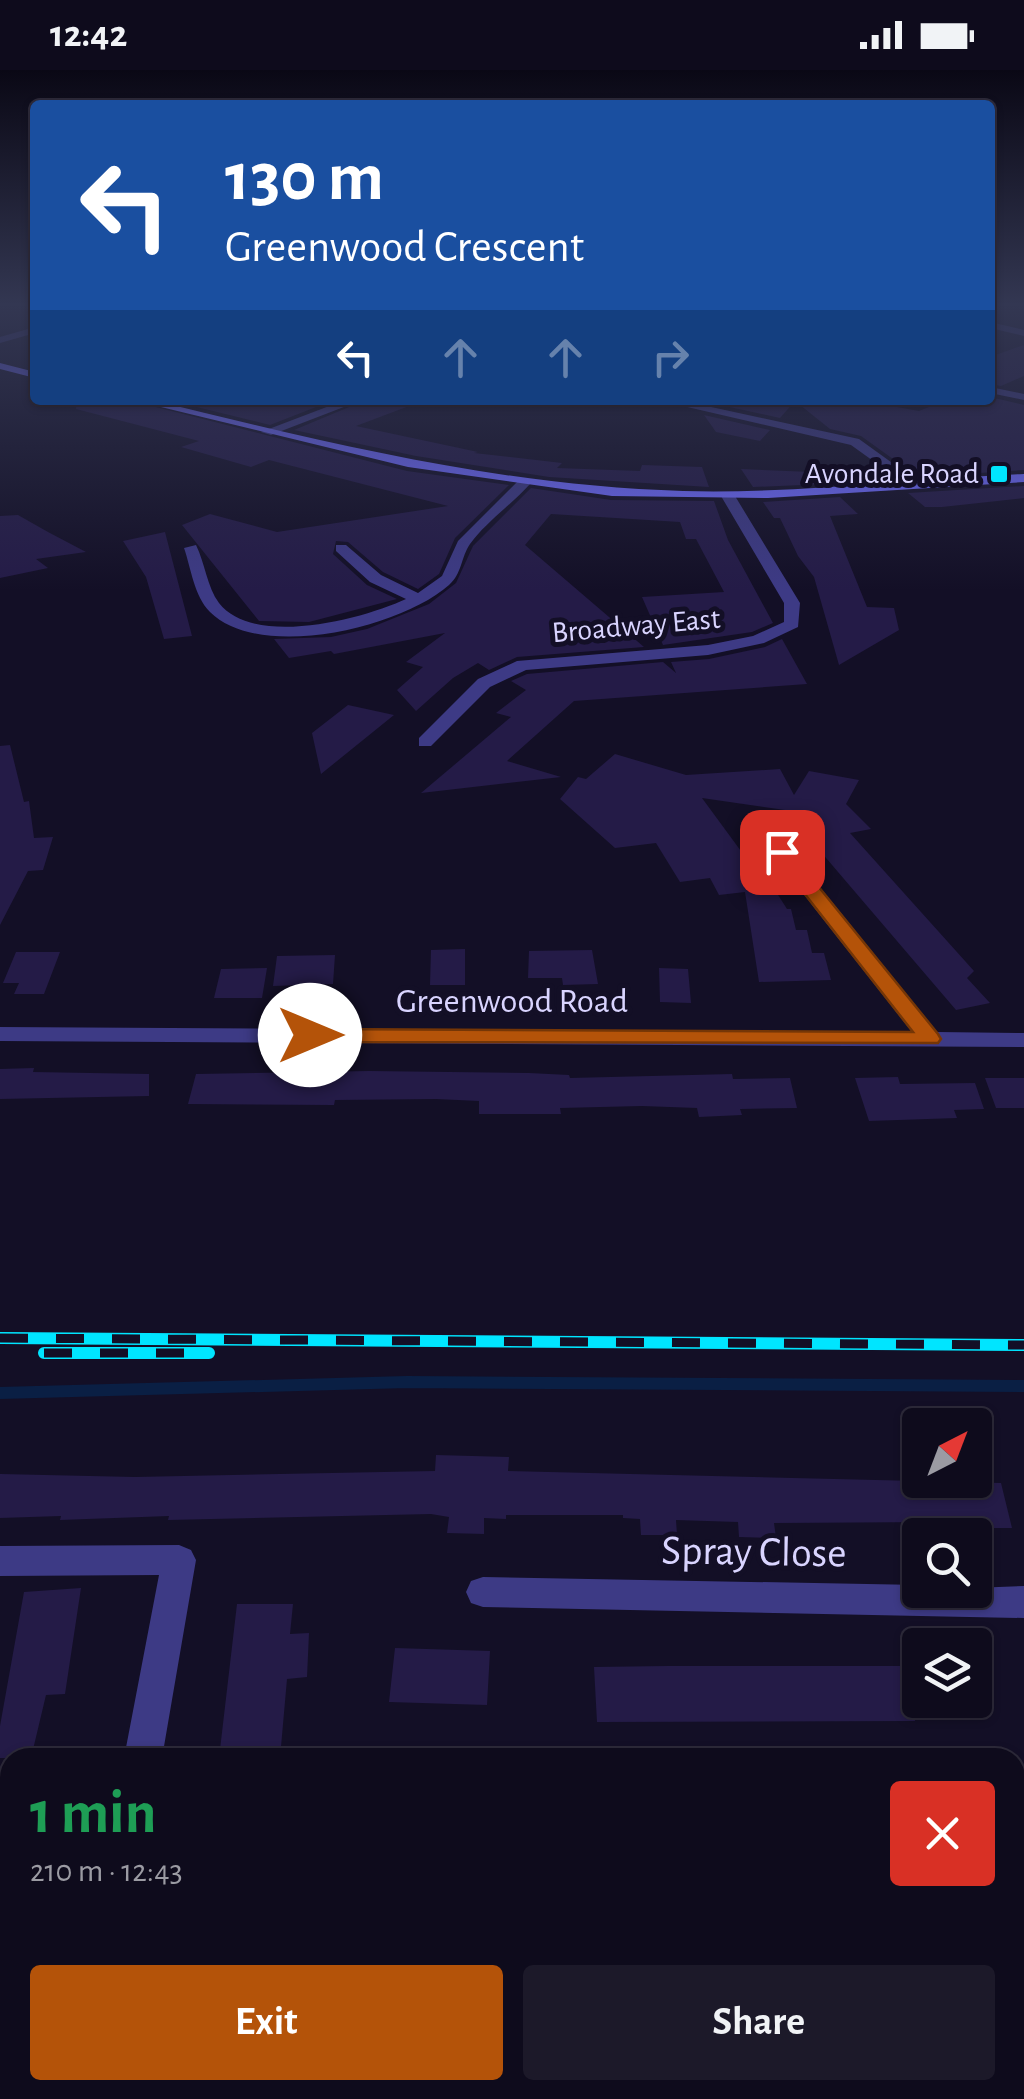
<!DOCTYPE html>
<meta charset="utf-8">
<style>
body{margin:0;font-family:"Alegreya Sans",sans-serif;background:#1c1929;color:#f1f3f6;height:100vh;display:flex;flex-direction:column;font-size:38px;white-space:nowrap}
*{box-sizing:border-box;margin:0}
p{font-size:32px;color:#9b9ba3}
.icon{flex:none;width:55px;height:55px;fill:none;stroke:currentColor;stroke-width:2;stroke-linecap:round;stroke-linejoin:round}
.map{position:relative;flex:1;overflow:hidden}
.side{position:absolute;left:0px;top:1678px;width:1025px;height:352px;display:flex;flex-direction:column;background:#0e0b1c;border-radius:30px 30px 0 0;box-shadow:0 2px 8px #0004,0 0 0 2px #2e2b3b}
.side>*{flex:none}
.top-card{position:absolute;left:30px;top:30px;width:965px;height:305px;border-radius:10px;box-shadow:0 2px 8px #0004,0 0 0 2px #2e2b3b;background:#1a4fa0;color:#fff;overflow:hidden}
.needle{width:65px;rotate:42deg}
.fabs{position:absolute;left:902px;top:1338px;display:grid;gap:20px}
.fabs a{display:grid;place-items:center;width:90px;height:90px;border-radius:10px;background:#0e0b1c;box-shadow:0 2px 8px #0004,0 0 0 2px #2e2b3b;font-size:50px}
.pin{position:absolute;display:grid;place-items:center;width:85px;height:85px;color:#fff;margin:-42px;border-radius:20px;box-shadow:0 5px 15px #0006}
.me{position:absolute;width:110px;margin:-55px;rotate:90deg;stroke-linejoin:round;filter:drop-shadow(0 0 8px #0008)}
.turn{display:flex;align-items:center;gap:35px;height:210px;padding:0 30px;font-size:45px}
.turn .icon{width:130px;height:130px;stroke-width:2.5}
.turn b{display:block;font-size:70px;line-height:85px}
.lanes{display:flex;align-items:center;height:95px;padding:0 30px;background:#0003;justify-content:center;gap:50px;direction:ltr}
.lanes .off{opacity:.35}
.round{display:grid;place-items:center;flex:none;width:105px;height:105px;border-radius:10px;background:#1c1929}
.head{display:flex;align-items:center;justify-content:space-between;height:170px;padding:0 30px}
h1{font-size:60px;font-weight:700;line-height:75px;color:#1e9e55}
.primary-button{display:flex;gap:20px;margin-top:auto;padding:20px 30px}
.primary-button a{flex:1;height:115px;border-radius:10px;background:#b45309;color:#fff;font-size:40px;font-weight:700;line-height:115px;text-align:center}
.primary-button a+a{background:#1c1929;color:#f1f3f6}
.status{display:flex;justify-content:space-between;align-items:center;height:70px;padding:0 50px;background:#0e0b1c;direction:ltr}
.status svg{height:28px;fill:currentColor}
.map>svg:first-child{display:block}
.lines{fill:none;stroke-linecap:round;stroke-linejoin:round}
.stream{stroke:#0a1f44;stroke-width:12}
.building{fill:#241b47}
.street{fill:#3d3a85;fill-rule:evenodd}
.secondary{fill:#6f6bff;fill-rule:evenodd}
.rail-casing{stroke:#00e5ff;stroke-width:12}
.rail{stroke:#130f26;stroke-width:9;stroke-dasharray:28;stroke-linecap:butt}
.route{fill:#b45309;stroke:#753606;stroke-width:2.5}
.poi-dot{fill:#00e5ff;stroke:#130f26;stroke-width:4}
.labels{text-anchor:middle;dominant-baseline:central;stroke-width:10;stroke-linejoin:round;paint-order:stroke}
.far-poi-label{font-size:30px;fill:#d9d4ff;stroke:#130f26;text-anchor:end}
.far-street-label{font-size:30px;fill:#d9d4ff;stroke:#130f26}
.street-label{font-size:35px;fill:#d9d4ff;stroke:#130f26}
.near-street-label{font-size:42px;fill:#d9d4ff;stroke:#130f26}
</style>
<div class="status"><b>12:42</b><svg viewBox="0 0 49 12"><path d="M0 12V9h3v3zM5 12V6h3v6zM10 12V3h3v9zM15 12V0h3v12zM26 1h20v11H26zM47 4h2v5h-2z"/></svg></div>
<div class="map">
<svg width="1024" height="2029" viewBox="0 0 1024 2029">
<rect width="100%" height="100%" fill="#130f26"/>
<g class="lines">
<path class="stream" d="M0,1323L407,1312L1024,1316"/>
</g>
<path class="building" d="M1024,275V306L1001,316L990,314V287Z
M990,327L1024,335V400L918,407L861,366L830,359L795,331L780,348L697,330H859L919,341L946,330Z
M77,330H128L407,401L509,415L455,468L439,504L418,519L383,502L348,472L336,471L333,484L367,515L397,529L309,552L259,551L182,455L210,444L277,462L448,436L269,390L251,397L181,377L199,371L76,339Z
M168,330H334L270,355Z
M366,330L417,333L356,356L478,382L474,383L562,393L557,398L640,401L642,395L702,397L709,417L549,407L416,386L294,360Z
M704,345L770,360L760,371L716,362Z
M741,399L812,402L825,414L753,417Z
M1024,416V428L942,437H925L908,423Z
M531,418L611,430L714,431L728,470L773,553L752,562L663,575L642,527L724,522L696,469H686L680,452L551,444L525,475L644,577L517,587L489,600L478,593L453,608L416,641L397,620L423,597L406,592L445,563L334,584L331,581L289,588L274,569L331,567L367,559L429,534L456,513L473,476Z
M840,427L858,444L830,446L867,537L894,538L899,560L839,595L814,507L798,486L780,448H774L763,432Z
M18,445L48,462L86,482L36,489L48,498L0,508V446Z
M165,462L192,566L164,569L146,507L123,471Z
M782,569L807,614L574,631L507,691L561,707L421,723L511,647L496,643L526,620L511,611L527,604L663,592L676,603L671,592L709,589L765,577Z
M348,635L394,645L321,704L312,663Z
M10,675L24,732L29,731L34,768L53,767L43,800L28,801L0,855V676Z
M615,684L686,705L780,699L794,725L809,701L859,710L846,734L871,759L850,763L974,901L967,908L990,933L956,940L785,740L702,728L760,807L766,806L787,839H791L796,860H807L812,883H824L831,910L759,912L745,822L719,825L710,808L680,812L656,773L615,778L560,729L578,707L586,709Z
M465,879V915H430L431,880Z
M592,880L598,914L563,915L562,908H528L529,881Z
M16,882H60L44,924H14L19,913H3Z
M335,885L333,914L273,916L277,886Z
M267,898L262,928H214L221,899Z
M659,898L688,899L691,933L660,932Z
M34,998L33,1002L149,1004V1026L0,1029V999Z
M369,1001L529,1003L569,1005L570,1008L732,1004L733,1009L790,1008L797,1038L740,1039L742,1045L699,1047L697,1038L642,1036L560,1038L561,1044H479V1031L436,1029L335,1030L334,1035L188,1034L196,1004Z
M898,1007L900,1014L975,1013L984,1039L954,1040L957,1048L869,1051L855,1008Z
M985,1008H1024V1038H996Z
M436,1385L509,1387L508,1401L1001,1413L1012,1458H990L992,1465H956L954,1456H936L935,1452L774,1453L776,1468L739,1467L738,1452L676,1450L677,1465H641L640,1449L623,1448V1445H506V1449L484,1448V1464L447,1463L449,1447L431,1444L168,1450L169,1446L60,1450L61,1446L0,1448V1404L135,1407L435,1401Z
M81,1518L65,1624L46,1625L31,1688H0V1656L24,1522Z
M237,1534H293L290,1564L309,1563L307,1607L287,1609L280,1688H219Z
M395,1578L490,1581L487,1635L389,1632Z
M667,1596H903L915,1651L597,1652L594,1597Z"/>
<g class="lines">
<path class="street" d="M990,252L1024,260V266L990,258Z
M35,257V263L0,273V267Z
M990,317L1024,324V330L990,323Z
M345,330H362L271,365L261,362Z
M657,330H679L859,369L920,413L908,416L851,375Z
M518,411L530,414C511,435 486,452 470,474C461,487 462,504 449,515C402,557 261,592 210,542C194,526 191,498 184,478L196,475C205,493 207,517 219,533C254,578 363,549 406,529L370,512L336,481V475H346L381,505L418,523L442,506L458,471Z
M728,422L735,426L800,533L798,557L764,573L708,585L526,600L490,617L431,676H419V668L478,609L517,591L708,575L753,566L784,552V533L721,426Z
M757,746L764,748L937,962L1024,963V977L0,971V957L912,962L750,756L747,752Z
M179,1475L191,1480L196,1490L162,1688H124L159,1505L0,1506V1476Z
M483,1507L920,1515V1520L1024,1516V1548L483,1537L471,1533L466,1522L471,1511Z
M510,2020H554L555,2029H511Z"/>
<path class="secondary" d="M0,293L35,302V308L0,299Z
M132,330H152C327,373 502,416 683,421C797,424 910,409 1024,404V412L768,428L612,426L408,397Z"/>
<g class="rail-casing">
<path id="rail" d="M0,1268L1024,1275
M44,1283H209"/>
</g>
<use href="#rail" class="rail"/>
</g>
<linearGradient id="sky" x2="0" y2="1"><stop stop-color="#0a0815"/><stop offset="0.45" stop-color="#333752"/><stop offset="1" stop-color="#333752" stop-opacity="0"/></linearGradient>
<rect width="1024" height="521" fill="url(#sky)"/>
<path class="route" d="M782,777L788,779L938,964L941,969L938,973L310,972L299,965L310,959L913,962L775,786V779Z"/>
<rect class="poi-dot" x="989" y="394" width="20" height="20" rx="5"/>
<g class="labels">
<g class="far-poi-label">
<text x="979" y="404">Avondale Road</text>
</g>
<g class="far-street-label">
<text transform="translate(636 556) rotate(-5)">Broadway East</text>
</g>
<g class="street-label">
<text x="512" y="931">Greenwood Road</text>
</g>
<g class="near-street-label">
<text transform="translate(754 1482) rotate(1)">Spray Close</text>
</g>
</g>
</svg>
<div class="fabs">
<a><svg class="needle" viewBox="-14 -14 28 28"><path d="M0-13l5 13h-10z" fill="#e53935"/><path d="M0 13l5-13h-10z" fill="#9b9ba3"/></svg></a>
<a><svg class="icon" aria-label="search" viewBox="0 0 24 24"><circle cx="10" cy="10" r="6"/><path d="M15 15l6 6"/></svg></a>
<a><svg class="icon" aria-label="layers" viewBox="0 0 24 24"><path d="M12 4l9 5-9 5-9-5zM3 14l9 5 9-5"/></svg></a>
</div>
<div class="pin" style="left:782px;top:782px;background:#d93025"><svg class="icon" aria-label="arrive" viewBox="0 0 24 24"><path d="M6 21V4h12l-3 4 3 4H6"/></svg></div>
<svg class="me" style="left:310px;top:965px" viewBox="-20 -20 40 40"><circle r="19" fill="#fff"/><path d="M0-13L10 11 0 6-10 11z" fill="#b45309"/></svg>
<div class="top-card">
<div class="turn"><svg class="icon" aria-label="left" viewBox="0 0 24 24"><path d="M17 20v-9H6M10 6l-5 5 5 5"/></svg><div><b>130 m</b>Greenwood Crescent</div></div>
<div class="lanes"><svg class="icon" aria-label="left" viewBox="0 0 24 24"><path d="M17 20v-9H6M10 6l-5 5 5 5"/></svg><svg class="icon off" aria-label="ahead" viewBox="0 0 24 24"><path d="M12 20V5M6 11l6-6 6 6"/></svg><svg class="icon off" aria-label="ahead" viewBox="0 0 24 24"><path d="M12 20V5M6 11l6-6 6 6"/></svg><svg class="icon off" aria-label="right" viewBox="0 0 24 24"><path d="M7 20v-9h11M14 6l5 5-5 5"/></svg></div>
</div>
<section class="side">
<div class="head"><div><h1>1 min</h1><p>210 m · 12:43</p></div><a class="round" style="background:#d93025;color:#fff"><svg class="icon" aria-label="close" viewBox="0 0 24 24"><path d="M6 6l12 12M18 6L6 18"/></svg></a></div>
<div class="primary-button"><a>Exit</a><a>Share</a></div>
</section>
</div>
